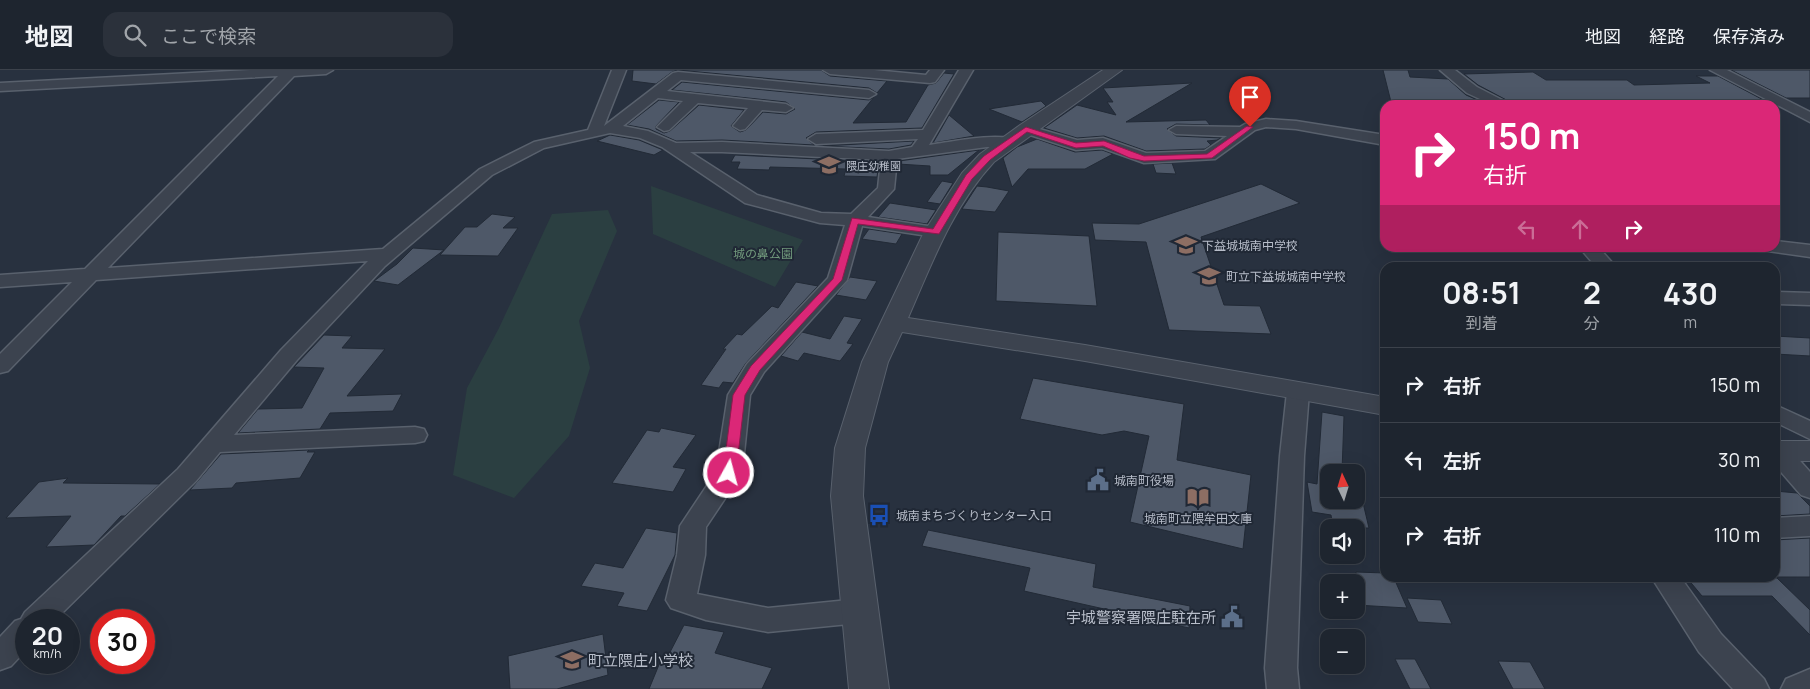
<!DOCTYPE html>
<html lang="ja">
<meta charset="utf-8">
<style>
body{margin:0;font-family:Manrope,"Noto Sans JP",sans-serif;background:#2b313b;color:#f1f3f6;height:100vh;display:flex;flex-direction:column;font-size:19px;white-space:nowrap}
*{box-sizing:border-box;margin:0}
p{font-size:16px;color:#a1a5aa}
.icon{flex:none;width:28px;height:28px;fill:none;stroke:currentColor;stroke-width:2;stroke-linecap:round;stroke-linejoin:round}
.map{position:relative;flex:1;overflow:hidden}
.drawer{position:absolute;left:1380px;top:192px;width:400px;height:320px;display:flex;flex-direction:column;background:#1e252f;border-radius:15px;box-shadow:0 5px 20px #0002,0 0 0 1px #3c424b}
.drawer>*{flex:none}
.top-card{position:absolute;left:1380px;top:30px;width:400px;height:152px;border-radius:15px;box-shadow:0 5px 20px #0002,0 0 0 1px #3c424b;background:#db2777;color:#fff;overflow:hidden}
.needle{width:32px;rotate:356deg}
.tools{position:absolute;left:1320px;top:394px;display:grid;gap:10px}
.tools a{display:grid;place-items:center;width:45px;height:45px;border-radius:10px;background:#1e252f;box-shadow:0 5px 20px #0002,0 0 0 1px #3c424b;font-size:25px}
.speed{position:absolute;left:15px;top:539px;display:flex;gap:10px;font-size:25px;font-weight:700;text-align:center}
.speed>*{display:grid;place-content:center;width:65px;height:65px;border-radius:50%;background:#1e252f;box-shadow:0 5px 20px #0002,0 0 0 1px #3c424b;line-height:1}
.speed small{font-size:12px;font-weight:400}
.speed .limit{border:8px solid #d22;background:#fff;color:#111}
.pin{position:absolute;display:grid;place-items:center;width:42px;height:42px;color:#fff;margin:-51px -21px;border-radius:50% 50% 50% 0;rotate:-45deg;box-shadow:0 0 5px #0007}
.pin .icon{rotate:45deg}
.me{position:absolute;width:55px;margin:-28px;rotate:7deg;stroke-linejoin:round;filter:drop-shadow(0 0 4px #0008)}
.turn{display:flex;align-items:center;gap:18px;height:105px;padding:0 20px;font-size:22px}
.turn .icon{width:65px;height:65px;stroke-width:2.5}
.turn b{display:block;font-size:35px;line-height:42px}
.lanes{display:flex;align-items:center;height:48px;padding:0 20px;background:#0003;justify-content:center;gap:25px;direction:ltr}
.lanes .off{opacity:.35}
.eta{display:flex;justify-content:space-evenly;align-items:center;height:85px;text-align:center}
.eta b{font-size:30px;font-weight:700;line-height:35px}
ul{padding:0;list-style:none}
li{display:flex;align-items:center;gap:15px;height:75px;padding:0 20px;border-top:1px solid #3c424b}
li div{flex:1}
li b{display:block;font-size:19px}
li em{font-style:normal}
header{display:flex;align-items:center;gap:30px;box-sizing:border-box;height:70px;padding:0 25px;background:#1e252f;border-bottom:1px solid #3c424b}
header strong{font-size:24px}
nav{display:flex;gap:28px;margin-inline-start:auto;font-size:18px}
.search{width:350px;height:45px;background:#2b313b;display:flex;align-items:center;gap:12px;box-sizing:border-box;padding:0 18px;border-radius:15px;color:#a1a5aa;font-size:19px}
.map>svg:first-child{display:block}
.green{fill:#2b3f41}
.building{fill:#4e5868;stroke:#222a36}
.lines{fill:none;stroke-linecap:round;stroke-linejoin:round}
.minor-casing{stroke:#59616d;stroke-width:3}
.tertiary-casing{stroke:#59616d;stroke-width:2}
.minor{fill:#3c434f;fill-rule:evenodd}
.tertiary{fill:#3c434f;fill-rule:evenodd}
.route{fill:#db2777;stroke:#8e194d}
.labels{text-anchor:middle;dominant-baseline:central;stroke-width:4;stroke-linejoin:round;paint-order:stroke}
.far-poi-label{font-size:11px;fill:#b8beca;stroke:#202835;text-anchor:start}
.poi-label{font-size:12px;fill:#b8beca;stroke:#202835;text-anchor:start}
.park-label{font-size:12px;fill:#71997c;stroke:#202835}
.near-poi-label{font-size:15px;fill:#b8beca;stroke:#202835;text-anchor:end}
</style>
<header>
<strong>地図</strong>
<div class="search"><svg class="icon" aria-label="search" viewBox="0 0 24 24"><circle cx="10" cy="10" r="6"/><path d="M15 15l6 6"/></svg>ここで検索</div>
<nav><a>地図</a><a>経路</a><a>保存済み</a></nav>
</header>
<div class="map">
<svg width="1810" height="619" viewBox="0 0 1810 619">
<rect width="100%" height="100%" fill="#28313f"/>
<path class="green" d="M651,116L803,170L775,217L653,164Z
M608,140L617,161L579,251L590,298L569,366L514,428L453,405L467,318L499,258L552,144Z"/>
<path class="building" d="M633,0H821L830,6L887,11L877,23L869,18L678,0L672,2L656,14L632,11Z
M1383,0H1408L1410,7L1448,9L1466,25L1489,35H1412L1407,32H1391Z
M1731,0H1810V28H1786Z
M1533,2L1546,10H1627L1634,15L1710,13L1696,6H1718L1773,35L1514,34L1478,15L1464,4Z
M944,3L954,4L922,58L816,62L806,68L814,75L722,70L676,71L649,59L627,55L659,30L679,32L656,56V59L664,63L670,61L699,35L744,40L731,56L740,62L746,60L763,42L786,44L795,39L786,32L672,20L682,12L869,30L874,27L853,53L906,52L928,15L936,13Z
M1192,13L1126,52L1206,50L1210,55L1176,54L1167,59L1176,66L1221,68L1217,70L1207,71L1211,75L1205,79L1146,81L1104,66L1077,68L1044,58L1077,35L1116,45L1107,32H1113L1103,18Z
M1041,31L1046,36L1022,52L989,39Z
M949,45L974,66L933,73Z
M610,65L639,70L663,80L654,85L597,71Z
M1037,69L1075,82L1102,80L1113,84L1085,99H1028L1012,117L1003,88L1017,77Z
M914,71L911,75L889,79L823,76Z
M979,80L948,105H930V96L898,94L899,91Z
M735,85L879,92L877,107L844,106L846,99L770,97L769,100L737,99L740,92H731Z
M1172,93L1176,104L1156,103L1153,94Z
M942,111L953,113L940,134L927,132Z
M1261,114L1300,133L1201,167L1224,235L1260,236L1271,264L1169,260L1146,172L1095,170L1092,153L1139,154Z
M977,116L987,117L1009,121L995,142L962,139Z
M890,133L936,140L927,154L878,147Z
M492,144L515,147L503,158H518L498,186L440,185L465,157H477Z
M869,159L902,164L896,174L862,169Z
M998,162L1089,166L1097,236L996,231Z
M413,178L444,180L398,215L374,211L397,194Z
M850,207L877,211L866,230L836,225Z
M796,212L818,216L746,293L733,313L723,312L719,318L701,315L726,279H723L737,264L742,265L772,236L778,238Z
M844,246L862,249L847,273L853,274L840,291L804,283L798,291L781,286L802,262L830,269Z
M324,265L352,266L342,278L385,279L347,326L402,324L393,341L330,343L320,359L238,363L258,339L302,338L324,298L294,297Z
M1775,266L1810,268V286L1775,284Z
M1033,308L1184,334L1177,390L1251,405L1243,479L1130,452L1149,366L1124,361L1102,365L1020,349Z
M1322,342L1344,346L1342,402H1329V430H1356V419L1360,420L1369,458H1333L1331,445L1312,442L1307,412L1317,414Z
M661,358L696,365L673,397L686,399L673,422L612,413L647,360L659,362Z
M309,380L307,382H315L300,408L236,413L232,418L190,420L221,384Z
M68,408L63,413L160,414L125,446H121L94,475L46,477L71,446L6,448L39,412Z
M1775,421L1797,423L1810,436V444L1775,446Z
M646,458L677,463L675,485L647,541L617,536L624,523L581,516L595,493L623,498Z
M928,460L1096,494L1093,517L1190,536L1189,558L1024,521L1030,498L922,476Z
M1810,468V507H1775V470Z
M1356,502L1385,503V508H1394L1407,538L1356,535Z
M1687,508H1777L1810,540V565L1772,526H1702Z
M1407,528L1441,530L1452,554L1418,552Z
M684,555L724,562L715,583L772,598L762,619H649L663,585L668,586Z
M603,564L608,605L557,619H510L508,586Z
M1395,589H1415L1431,619H1410Z
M1498,591L1530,592L1545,619H1513Z"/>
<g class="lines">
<g class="minor-casing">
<path id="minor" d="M250,0H333L326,4L294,6L108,198L383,179L480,99L534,72L588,60L612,0H626L604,56L673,3L678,2L869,20L876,24L869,28L681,10L667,21L786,34L793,38L786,42L762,40L745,59L740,60L733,56L748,38L698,33L669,60L664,61L657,57L683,31L658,28L623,56L648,61L676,73L722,72L889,81L912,77L918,69L816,74L808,69L816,64L923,60L959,0H973L929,75C944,73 1007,60 1016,72L1008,77H987L897,89L894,119L868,147L935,157L941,158L944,162L941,166L935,167L862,156L847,210L764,302L750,325L742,403L706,457L705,485L697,524L768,538L859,529L869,533L874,541L869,549L859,553L768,562L706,550L671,538L666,530L677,485L680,456L716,402L728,325L747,294L828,208L845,155L820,153L745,133L662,77L640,68L610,63L544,78L492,105L385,196L297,290L234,365L415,357L424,359L427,365L424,371L415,373L220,382L196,411L55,550H26V580L11,596L0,600V567L15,551L21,549L25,542L178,399L281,280L368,191L96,210L8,301L0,303V284L72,212L0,217V205L85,199L278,6L0,21V13ZM690,82H722L881,90L878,118L851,144L821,143L757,125Z
M823,0H874L926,5L930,0H944L935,12L930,13L830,4Z
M1440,0H1455L1477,17L1512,35H1493L1467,23Z
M1710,0H1727L1810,42V52Z
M1266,49L1296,51L1385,65V75L1296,59L1266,57L1255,60L1215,89L1144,93L1102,78L1076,80L1021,62L1019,59L1026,55L1077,70L1103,68L1146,83L1205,81L1227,66L1176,64L1169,60L1176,56L1240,57L1245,54Z
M1775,171L1810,175V187L1768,181L1766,178H1775Z
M1580,178H1599L1617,198H1597Z
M1775,222L1810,223V235L1775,234Z
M1298,315L1306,317L1309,322L1304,386L1297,598L1299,619H1267L1265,598L1280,386L1287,322L1290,317Z
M1775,335L1810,351V369L1775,352Z
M1775,373L1786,375L1810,402V428L1801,425L1775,395Z
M1810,446V466L1775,468V448Z
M1652,508H1681L1721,564L1764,609L1769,619H1733L1699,582Z
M1810,599V619H1781L1786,609Z"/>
</g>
<g class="tertiary-casing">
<path id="tertiary" d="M1103,0H1122L994,92C953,136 932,193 908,248L1085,275L1385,327V345L1085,291L902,262L888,292L865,378L863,426L889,619H849L831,426L835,378L862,292L924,162L962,103L980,84L1020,55Z
M1775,371H1810V391H1775Z"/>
</g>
<use href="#minor" class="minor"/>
<use href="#tertiary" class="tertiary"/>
</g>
<path class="route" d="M1247,56L1253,57L1212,88L1144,91L1130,88L1103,76L1076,78L1027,62L990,90L972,109L939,164L858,154L842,210L760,300L745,325L736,403L729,407L725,406L723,403L733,325L751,296L833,209L852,148L933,159L966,105L984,86L1026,57L1076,73L1104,71L1144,86L1207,84Z"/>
<defs>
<g id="school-bare" transform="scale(1.725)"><path d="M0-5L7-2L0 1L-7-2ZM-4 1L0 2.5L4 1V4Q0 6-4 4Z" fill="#8d6e63" stroke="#202835" stroke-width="2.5" paint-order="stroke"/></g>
<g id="civic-bare" transform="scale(1.725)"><path d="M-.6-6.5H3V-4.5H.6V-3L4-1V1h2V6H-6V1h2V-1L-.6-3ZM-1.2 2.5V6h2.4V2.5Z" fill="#5c6f8a" stroke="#202835" stroke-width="2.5" paint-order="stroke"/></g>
<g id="library-bare" transform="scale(1.725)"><path d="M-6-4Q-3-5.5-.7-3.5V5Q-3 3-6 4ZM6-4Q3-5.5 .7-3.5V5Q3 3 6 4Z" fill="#8d6e63" stroke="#202835" stroke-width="2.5" paint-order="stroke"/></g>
<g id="bus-bare" transform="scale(1.725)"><path d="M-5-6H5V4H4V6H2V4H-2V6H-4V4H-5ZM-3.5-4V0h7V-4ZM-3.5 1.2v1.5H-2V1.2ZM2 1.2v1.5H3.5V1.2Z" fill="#1a4fb4" stroke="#202835" stroke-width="2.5" paint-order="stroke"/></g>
</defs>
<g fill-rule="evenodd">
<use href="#school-bare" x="829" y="95"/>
<use href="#school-bare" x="1186" y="175"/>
<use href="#school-bare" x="1209" y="206"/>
<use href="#civic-bare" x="1098" y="410"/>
<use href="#library-bare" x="1198" y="427"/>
<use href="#bus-bare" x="879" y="445"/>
<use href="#civic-bare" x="1232" y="547"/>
<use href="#school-bare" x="572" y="590"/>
</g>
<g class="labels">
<g class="far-poi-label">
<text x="846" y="95">隈庄幼稚園</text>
</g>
<g class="poi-label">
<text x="1202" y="175">下益城城南中学校</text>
<text x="1226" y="206">町立下益城城南中学校</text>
<text x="1114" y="410">城南町役場</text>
<text x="896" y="445">城南まちづくりセンター入口</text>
<text x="1198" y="448" text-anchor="middle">城南町立隈牟田文庫</text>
</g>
<g class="park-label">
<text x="763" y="183">城の鼻公園</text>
</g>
<g class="near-poi-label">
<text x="1216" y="547">宇城警察署隈庄駐在所</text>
<text x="588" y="590" text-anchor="start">町立隈庄小学校</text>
</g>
</g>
</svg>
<div class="tools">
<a><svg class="needle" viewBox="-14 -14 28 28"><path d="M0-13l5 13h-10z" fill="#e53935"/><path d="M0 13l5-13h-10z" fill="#a1a5aa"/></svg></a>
<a><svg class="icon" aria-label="sound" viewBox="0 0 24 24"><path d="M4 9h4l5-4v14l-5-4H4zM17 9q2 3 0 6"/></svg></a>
<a>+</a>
<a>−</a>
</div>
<div class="speed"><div>20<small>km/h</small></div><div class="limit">30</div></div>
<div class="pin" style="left:1250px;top:57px;background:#d93025"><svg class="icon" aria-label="arrive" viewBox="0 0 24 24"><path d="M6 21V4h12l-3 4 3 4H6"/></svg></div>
<svg class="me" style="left:729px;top:403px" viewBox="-20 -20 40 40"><circle r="17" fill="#db2777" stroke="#fff" stroke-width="3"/><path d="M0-11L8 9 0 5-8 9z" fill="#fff"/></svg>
<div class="top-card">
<div class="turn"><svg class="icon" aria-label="right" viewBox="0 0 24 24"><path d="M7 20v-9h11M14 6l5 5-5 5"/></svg><div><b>150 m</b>右折</div></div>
<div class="lanes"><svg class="icon off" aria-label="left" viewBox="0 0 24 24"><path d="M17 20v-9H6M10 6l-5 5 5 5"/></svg><svg class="icon off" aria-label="ahead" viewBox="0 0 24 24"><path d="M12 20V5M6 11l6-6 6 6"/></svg><svg class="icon" aria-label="right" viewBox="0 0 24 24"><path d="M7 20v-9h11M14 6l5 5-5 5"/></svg></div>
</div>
<section class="drawer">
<div class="eta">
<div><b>08:51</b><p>到着</p></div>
<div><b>2</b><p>分</p></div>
<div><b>430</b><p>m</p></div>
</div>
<ul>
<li><svg class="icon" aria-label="right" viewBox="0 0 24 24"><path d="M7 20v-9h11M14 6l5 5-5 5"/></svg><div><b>右折</b></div><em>150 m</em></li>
<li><svg class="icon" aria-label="left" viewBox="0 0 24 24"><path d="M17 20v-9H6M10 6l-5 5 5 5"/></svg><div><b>左折</b></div><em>30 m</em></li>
<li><svg class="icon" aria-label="right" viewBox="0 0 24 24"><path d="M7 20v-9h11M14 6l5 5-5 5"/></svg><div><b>右折</b></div><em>110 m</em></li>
</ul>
</section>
</div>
